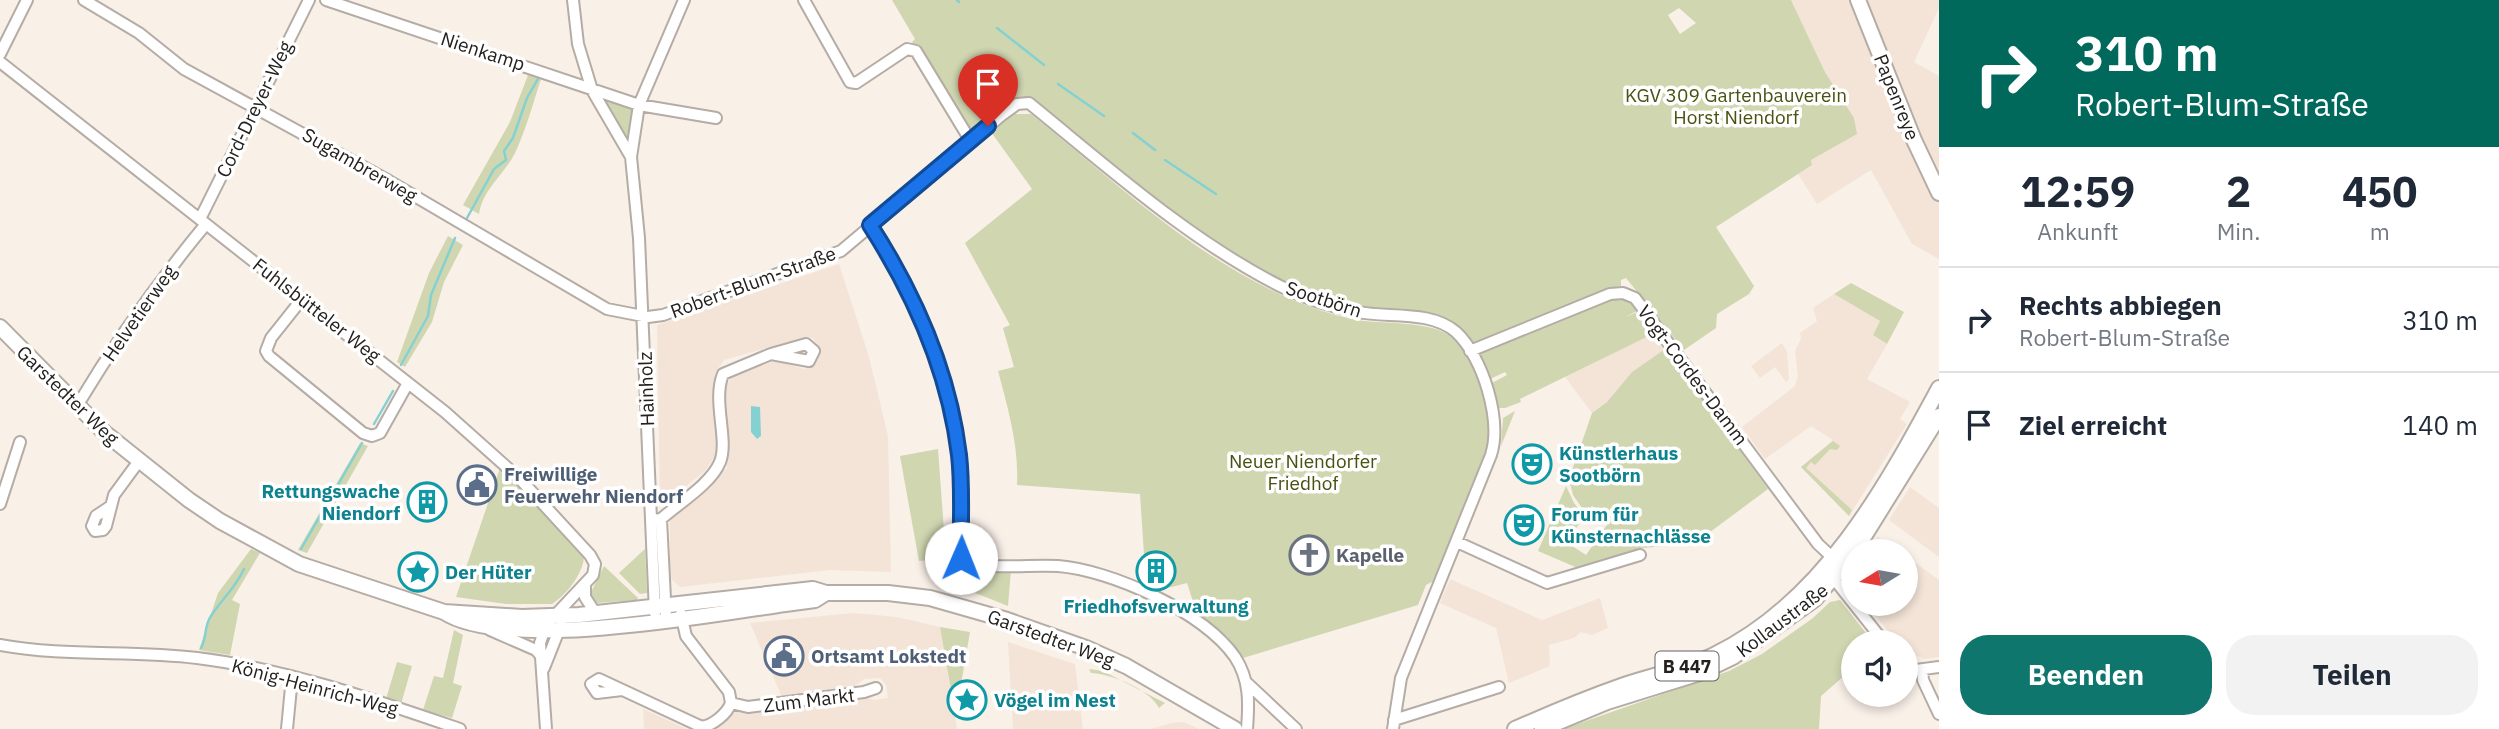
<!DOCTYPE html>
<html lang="de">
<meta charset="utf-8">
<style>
body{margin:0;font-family:"IBM Plex Sans",sans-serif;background:#f2f2f3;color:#1f2937;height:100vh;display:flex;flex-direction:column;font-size:26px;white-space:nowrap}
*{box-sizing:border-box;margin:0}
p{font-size:23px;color:#747a83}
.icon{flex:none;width:38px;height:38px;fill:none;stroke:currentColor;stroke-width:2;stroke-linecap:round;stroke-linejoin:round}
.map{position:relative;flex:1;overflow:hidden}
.details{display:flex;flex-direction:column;background:#fff;width:560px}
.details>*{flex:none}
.top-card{background:#00695c;color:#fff;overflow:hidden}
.needle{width:46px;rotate:259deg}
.tools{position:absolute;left:1841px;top:539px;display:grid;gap:14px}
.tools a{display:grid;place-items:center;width:77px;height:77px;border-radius:50%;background:#fff;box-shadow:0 4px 10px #0003;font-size:35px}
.pin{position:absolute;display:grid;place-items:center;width:60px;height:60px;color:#fff;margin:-72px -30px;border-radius:50% 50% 50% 0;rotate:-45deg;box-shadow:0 0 7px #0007}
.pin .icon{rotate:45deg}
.me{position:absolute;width:77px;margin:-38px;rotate:1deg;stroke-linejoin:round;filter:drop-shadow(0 0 5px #0008)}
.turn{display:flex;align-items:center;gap:24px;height:147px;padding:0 21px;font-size:32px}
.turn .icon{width:91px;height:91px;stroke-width:2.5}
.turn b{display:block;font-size:49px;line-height:60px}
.eta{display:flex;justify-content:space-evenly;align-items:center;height:119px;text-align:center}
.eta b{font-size:42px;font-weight:700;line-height:49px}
.cta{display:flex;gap:14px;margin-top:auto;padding:14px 21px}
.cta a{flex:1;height:80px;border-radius:28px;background:#0f766e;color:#fff;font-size:28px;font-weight:700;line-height:80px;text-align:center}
.cta a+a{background:#f2f2f3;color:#1f2937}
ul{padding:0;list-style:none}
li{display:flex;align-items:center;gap:21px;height:105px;padding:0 21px;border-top:2px solid #e0e1e3}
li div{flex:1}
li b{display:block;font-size:26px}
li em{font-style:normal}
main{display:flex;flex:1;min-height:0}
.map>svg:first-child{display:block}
.built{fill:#f3e4d7}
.green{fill:#d0d6b0;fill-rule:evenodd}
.water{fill:#84d1d2}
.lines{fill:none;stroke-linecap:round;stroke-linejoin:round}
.stream{stroke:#84d1d2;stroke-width:2.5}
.minor-casing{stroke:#b4aca5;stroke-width:14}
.major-casing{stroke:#b4aca5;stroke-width:18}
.minor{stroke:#fff;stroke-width:10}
.major{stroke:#fff;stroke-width:14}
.route-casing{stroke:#114b97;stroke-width:18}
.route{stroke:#1a73e8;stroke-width:12}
.labels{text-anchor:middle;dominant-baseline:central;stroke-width:7;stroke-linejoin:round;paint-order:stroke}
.shield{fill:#fff;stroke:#656361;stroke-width:2}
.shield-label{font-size:18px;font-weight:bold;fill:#23201d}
.street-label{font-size:19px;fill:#23201d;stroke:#fff}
.park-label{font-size:19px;fill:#4b5110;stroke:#fff}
.culture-label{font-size:19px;font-weight:bold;fill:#0d838f;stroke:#fff;text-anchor:start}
.service-label{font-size:19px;font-weight:bold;fill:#4e5e75;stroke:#fff;text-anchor:start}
.worship-label{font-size:19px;font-weight:bold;fill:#5b616d;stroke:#fff;text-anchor:start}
</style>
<main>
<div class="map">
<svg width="1939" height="729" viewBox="0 0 1939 729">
<rect width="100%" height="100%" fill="#f9f0e8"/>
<path class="built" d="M1791,0H1939V8L1914,62L1939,76V259L1912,244L1871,170L1817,204L1798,174L1812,165L1811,160L1856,134L1854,118L1825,72Z
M839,264L869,357L888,436L891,572L830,570L680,587L670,578V519L727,468L724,390L732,375L776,361L804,369L814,367L821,353L813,338L806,337L724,360L715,373L714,381L717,453L705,471L668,501H660L657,325Z
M1834,294L1880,321L1873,335L1887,344L1867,379L1910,402L1900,419L1907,424L1849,516L1801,467L1833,440L1811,426L1765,459L1742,427L1795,386L1798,376L1795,351L1801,339L1800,333L1817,321L1813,308Z
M1655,333L1665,349L1632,372L1607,402L1592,413L1565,377Z
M1782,343L1787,352L1789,379L1786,382L1775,367L1760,378L1751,366Z
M1910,487L1939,508V557L1889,520Z
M1878,537L1898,551H1868Z
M1906,556L1939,580V657L1925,659L1906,652V642H1897L1866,604H1906Z
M1450,579L1542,620L1600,598L1608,628L1592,635L1581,632L1574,638L1549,645L1550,666L1509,683L1496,628L1440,603Z
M854,613L897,617L940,627L957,729H714L735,712L865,697L874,700L888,698L886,685L880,678L864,679L851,689L782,697L750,623Z
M1008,642L1075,664L1083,729H1013Z
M643,709L687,729H644Z
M1183,722L1199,729H1151L1172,723Z"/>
<path class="green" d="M892,0H1791L1825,72L1854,118L1857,134L1811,160L1812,165L1716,227L1754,286L1749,294L1717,314L1716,328L1684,350L1626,278L1621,280V286L1608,288L1481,340V344H1472L1459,331C1410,318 1356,311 1310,293C1205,253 1117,170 1031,101L971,136L912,42L915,39ZM1679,8L1696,23L1680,34L1668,15Z
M528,75L541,79C533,103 526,130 515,153C504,175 483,189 479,214L463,205L510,122Z
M604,97L634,107L630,142L627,141Z
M1015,114H1031C1112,179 1190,254 1286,297C1308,307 1333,315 1357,320C1381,324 1432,321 1450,336C1479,360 1493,418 1487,453L1436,580L1426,585L1418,605L1243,658L1227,636L1197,614L1187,583L1156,591L1146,585L1140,494L1017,485C1019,446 1008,408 998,371L1014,367L1003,328L1010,325L965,243L1032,189L991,132Z
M448,236L463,245L444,282L432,322L405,367L397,362L429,273Z
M1851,283L1904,312L1887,344L1873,335L1880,321L1834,294Z
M1619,297L1631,300L1639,310L1625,317L1640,311L1655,333L1520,399L1521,402L1505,408H1495L1488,385L1507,375L1505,372L1486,381L1478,357L1482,351Z
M1665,349L1768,489L1694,544L1642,548L1580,569L1538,551L1566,486L1574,503L1582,513L1584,511L1573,495L1569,479L1592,413L1607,402L1632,372ZM1592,506L1611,519L1586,555L1566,542Z
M1515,411L1501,446L1503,418Z
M1833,441L1840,446L1837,450L1830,449L1815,465L1811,462L1806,468L1852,510L1849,516L1801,467Z
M360,443L368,446L307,553L298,550Z
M938,449L946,558L919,561L900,456Z
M500,468L584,557C583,574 566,595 552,604H506L456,597Z
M251,549L260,553L232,600L240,604L230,655L199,650L218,593Z
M645,549L647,593L640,594L619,573Z
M949,564L1011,570L1008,606L948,582Z
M604,566L638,598L637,600L597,603L590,594Z
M1840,600L1873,642H1853V668L1821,696L1819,729H1563L1729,671L1762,654L1813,618L1830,602Z
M940,627L970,632L957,707L954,708Z
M454,630L463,635L453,683L462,686L452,718L423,710L434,676L443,678Z
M397,662L412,666L401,704L386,699Z
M1089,669L1103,671L1165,703L1159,708C1149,689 1112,674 1091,673Z"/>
<path class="water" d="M751,406L760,407L761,436L757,439L751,432Z"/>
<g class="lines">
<path class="stream" d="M957,0L959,2
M997,28L1044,65
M1058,84L1104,116
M1133,133L1155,150
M1165,160L1216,194
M467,218L494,169L506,160L504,151L513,138L527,98L539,77
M401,365L428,316L431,295L455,238
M374,424L393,391
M301,549L362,443
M201,648C207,638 204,625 211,616C222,599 236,587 244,569"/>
<g class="minor-casing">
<path id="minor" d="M84,0L139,33L184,69L389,181L607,309L648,317L663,315L841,251L1002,115L1017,104L1029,103C1109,168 1190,241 1282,287C1306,299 1332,307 1358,312C1388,318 1431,310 1456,332C1483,357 1502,420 1491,455L1401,678L1393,729
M326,0L639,105L716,118
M573,0L578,44L592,90L631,157L639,238L655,613
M804,0L850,82L856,83L907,49L916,51L970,140
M0,54L27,0
M0,62L445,412L520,479L590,555L595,564L593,575L546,625L540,643L546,729
M631,157L639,105L684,0
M200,219L309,0
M870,225L907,287L946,388L959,457L962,560C987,571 1030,564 1058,566C1111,570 1204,612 1235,657C1250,680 1249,703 1247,729
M302,299L271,338L266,351L269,356L363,433L372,436L380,433L408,383
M806,344L814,351L809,361L771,354Z
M1470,351L1610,294L1623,293L1635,298L1818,544L1833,558L1834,579L1884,642
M77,406C116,341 158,282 206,224
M0,504L20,442
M111,506L96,516L92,526L95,531L103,530L106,526L114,495L139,461
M661,519L666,619
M652,520L661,519C679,503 711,484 720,462C729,440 712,401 723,374L771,354
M1457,542L1547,583L1640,555
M585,585V597L596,614
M681,614L686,636L729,692L731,703
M490,630L536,650L541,656
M0,645C65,657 132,650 197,658C287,669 375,700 460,729
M1906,665L1916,670L1939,667
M544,668L561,625
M1922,670L1923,680L1939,714
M1247,683L1296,729
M622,690L597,693L591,684L599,679L702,727C713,725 727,714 731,703
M731,703L748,707L864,692L876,688
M1394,720L1499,687
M287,729L292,677"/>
</g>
<g class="major-casing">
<path id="major" d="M1858,0L1914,140L1939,193
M0,327L105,433L189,500L220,521L299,564L444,612C506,652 709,615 785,604L815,600L826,593
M1855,551L1939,416
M444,612L522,617L579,615L813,589L826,593H888L930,598L1007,620L1086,648L1126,666L1235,729
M1515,729C1551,713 1587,698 1624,685C1654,675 1685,669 1714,655C1823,602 1884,490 1939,388
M1542,729L1607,702L1700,673L1733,657L1815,599L1853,554"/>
</g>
<use href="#minor" class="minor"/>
<use href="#major" class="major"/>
</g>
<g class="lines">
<g class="route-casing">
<path id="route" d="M961,558C960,524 963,490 959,455C949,372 915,295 870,225L988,126"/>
</g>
<use href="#route" class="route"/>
</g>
<defs>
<g id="theatre-ring" transform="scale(2.0125)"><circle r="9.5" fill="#fff" stroke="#0f9aa8" stroke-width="1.5"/><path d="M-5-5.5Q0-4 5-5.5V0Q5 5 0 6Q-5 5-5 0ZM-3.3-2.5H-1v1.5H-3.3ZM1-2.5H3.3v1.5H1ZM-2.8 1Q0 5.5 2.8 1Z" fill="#0f9aa8"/></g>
<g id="civic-ring" transform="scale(2.0125)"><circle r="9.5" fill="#fff" stroke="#5c6f8a" stroke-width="1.5"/><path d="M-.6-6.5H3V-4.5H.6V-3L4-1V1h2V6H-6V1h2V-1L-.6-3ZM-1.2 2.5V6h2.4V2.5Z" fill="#5c6f8a"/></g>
<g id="building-ring" transform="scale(2.0125)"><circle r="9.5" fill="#fff" stroke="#0f9aa8" stroke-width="1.5"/><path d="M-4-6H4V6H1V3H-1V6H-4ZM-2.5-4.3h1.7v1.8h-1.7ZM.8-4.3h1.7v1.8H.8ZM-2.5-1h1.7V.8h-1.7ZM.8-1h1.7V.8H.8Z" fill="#0f9aa8"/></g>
<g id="church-ring" transform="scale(2.0125)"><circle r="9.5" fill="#fff" stroke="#6b7280" stroke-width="1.5"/><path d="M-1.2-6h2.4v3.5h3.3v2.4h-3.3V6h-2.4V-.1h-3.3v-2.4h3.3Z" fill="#6b7280"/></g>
<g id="sight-ring" transform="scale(2.0125)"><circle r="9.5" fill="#fff" stroke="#0f9aa8" stroke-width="1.5"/><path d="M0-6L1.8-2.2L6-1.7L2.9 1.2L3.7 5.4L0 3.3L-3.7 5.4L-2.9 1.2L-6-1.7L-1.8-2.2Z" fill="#0f9aa8"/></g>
</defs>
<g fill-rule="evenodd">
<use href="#theatre-ring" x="1532" y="464"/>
<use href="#civic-ring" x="477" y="485"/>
<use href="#building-ring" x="427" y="502"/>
<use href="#theatre-ring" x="1524" y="525"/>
<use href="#church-ring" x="1309" y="555"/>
<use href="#building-ring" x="1156" y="571"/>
<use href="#sight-ring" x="418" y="572"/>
<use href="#civic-ring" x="784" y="656"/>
<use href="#sight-ring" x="967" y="700"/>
</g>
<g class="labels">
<rect class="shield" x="1655.5" y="651.5" width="63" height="29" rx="5"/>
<g class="shield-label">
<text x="1687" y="666">B 447</text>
</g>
<g class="street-label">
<text transform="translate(483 51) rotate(18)">Nienkamp</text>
<text transform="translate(1897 97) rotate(68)">Papenreye</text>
<text transform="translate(254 109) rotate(-64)">Cord-Dreyer-Weg</text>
<text transform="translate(360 165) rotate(30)">Sugambrerweg</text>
<text transform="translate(753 282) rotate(-20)">Robert-Blum-Straße</text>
<text transform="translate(1324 299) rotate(18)">Sootbörn</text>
<text transform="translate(317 310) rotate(38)">Fuhlsbütteler Weg</text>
<text transform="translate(139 313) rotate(-55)">Helvetierweg</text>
<text transform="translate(1693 375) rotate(53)">Vogt-Cordes-Damm</text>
<text transform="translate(646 389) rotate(-92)">Hainholz</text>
<text transform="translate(68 395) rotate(44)">Garstedter Weg</text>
<text transform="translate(1782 620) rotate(-37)">Kollaustraße</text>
<text transform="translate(1051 638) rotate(20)">Garstedter Weg</text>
<text transform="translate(315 687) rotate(15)">König-Heinrich-Weg</text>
<text transform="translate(809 700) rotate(-7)">Zum Markt</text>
</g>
<g class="park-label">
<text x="1736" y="95">KGV 309 Gartenbauverein<tspan x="1736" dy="22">Horst Niendorf</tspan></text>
<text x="1303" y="461">Neuer Niendorfer<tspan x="1303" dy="22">Friedhof</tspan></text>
</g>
<g class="culture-label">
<text x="1559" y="453">Künstlerhaus<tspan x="1559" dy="22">Sootbörn</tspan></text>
<text x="400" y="491" text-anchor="end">Rettungswache<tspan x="400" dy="22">Niendorf</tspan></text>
<text x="1551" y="514">Forum für<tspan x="1551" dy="22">Künsternachlässe</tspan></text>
<text x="445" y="572">Der Hüter</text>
<text x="1156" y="606" text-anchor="middle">Friedhofsverwaltung</text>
<text x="994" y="700">Vögel im Nest</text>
</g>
<g class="service-label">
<text x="504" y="474">Freiwillige<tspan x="504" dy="22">Feuerwehr Niendorf</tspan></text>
<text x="811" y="656">Ortsamt Lokstedt</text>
</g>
<g class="worship-label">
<text x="1336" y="555">Kapelle</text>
</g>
</g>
</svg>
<div class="tools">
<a><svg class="needle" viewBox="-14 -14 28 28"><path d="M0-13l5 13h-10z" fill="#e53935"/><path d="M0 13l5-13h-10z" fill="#747a83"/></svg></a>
<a><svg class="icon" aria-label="sound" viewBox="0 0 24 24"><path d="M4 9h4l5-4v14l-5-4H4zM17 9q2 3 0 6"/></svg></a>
</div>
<div class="pin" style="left:988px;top:126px;background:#d93025"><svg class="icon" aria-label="arrive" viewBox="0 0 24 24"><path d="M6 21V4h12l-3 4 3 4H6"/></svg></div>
<svg class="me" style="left:961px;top:558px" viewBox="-20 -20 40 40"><circle r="19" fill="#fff"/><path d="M0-13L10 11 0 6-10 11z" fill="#1a73e8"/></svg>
</div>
<section class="details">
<div class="top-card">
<div class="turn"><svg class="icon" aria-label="right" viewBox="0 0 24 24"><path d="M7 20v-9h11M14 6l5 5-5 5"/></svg><div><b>310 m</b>Robert-Blum-Straße</div></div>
</div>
<div class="eta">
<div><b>12:59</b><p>Ankunft</p></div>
<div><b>2</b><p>Min.</p></div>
<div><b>450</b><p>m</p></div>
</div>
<ul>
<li><svg class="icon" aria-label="right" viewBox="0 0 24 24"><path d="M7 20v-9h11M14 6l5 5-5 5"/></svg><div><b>Rechts abbiegen</b><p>Robert-Blum-Straße</p></div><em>310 m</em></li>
<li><svg class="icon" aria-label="arrive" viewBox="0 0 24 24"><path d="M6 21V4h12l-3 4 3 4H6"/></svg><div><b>Ziel erreicht</b></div><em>140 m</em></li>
</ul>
<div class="cta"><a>Beenden</a><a>Teilen</a></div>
</section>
</main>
